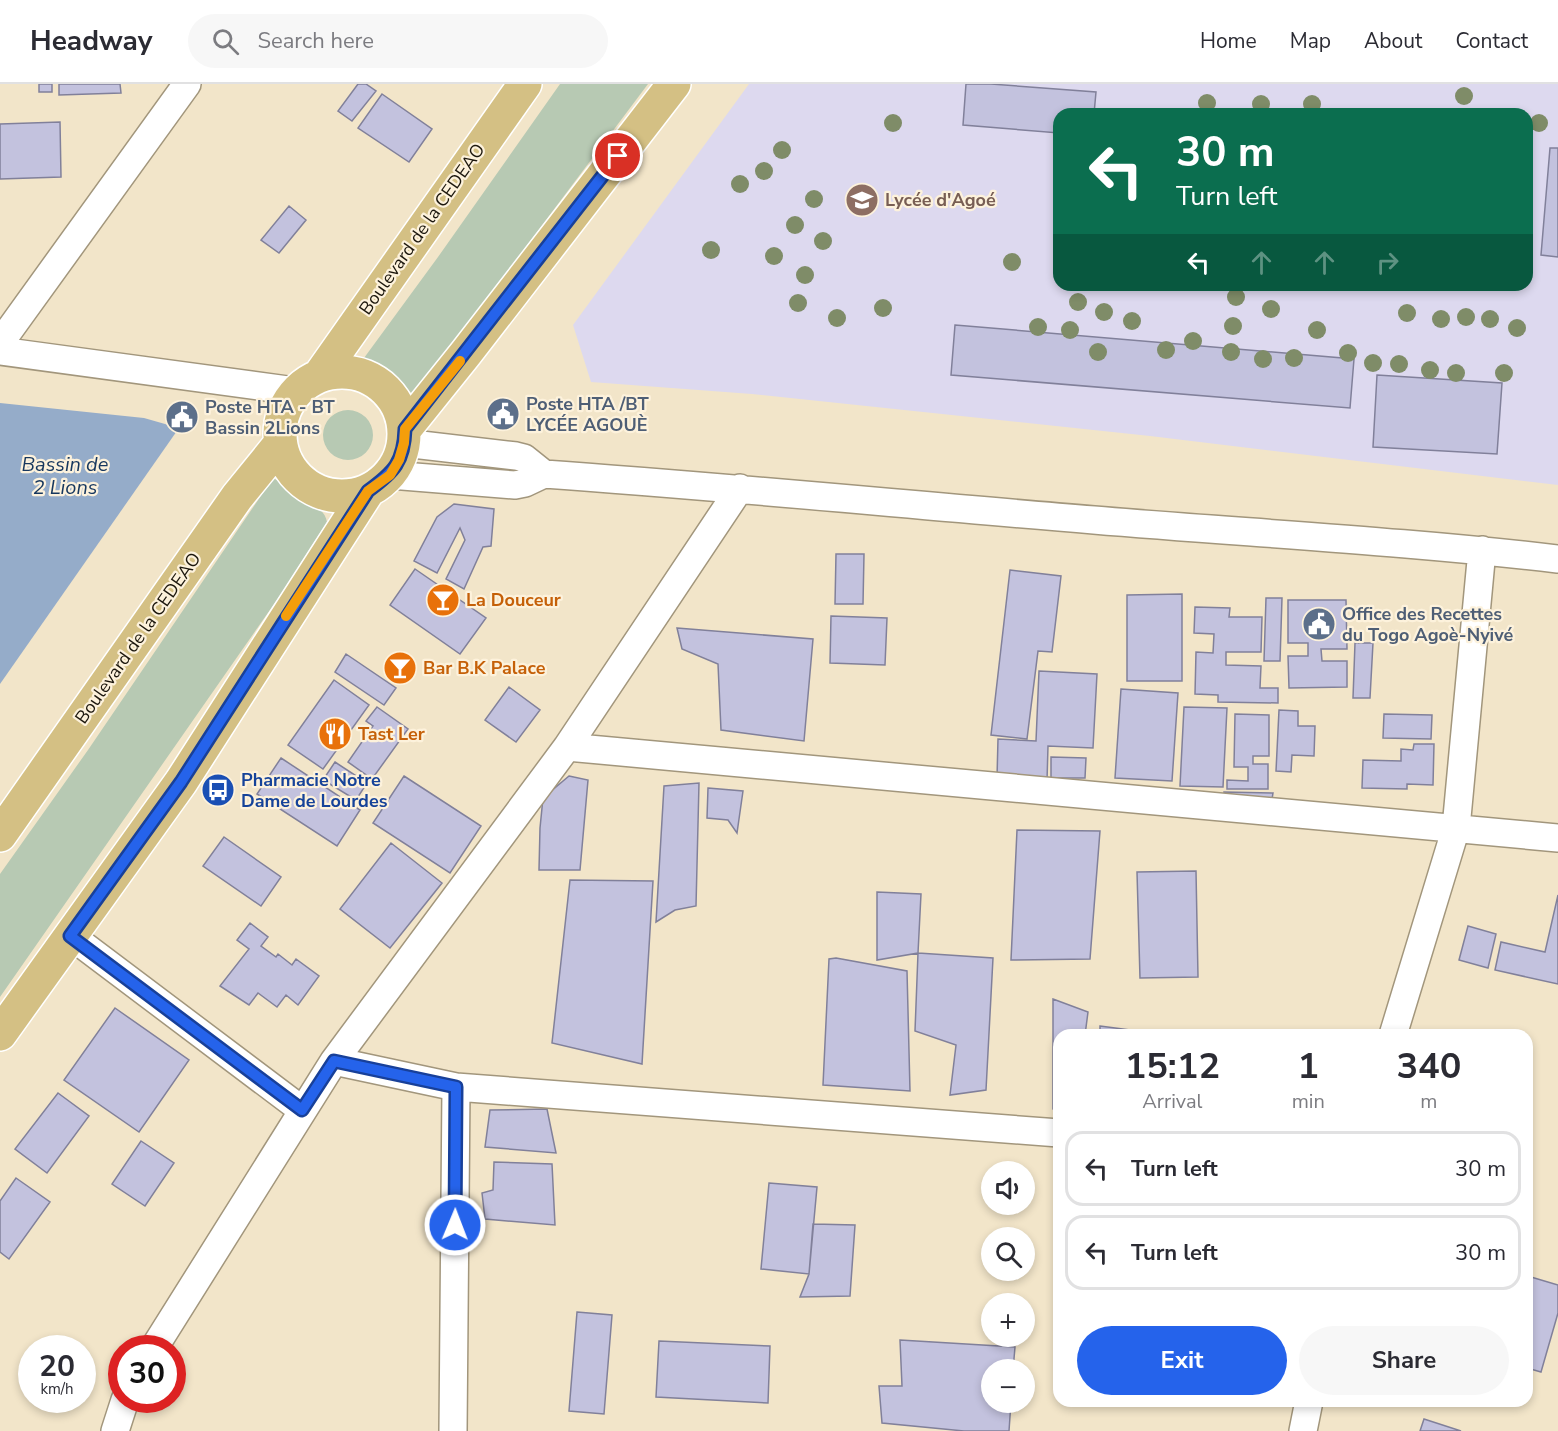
<!DOCTYPE html>
<meta charset="utf-8">
<style>
body{margin:0;font-family:"Nunito Sans",sans-serif;background:#f7f7f7;color:#2b2b33;height:100vh;display:flex;flex-direction:column;font-size:22px;white-space:nowrap}
*{box-sizing:border-box;margin:0}
p{font-size:20px;color:#7c7c81}
.icon{flex:none;width:33px;height:33px;fill:none;stroke:currentColor;stroke-width:2;stroke-linecap:round;stroke-linejoin:round}
.map{position:relative;flex:1;overflow:hidden}
.panel{position:absolute;left:1053px;top:945px;width:480px;height:378px;display:flex;flex-direction:column;background:#fff;border-radius:18px;box-shadow:0 3px 9px #0003}
.panel>*{flex:none}
.banner{position:absolute;left:1053px;top:24px;width:480px;height:183px;border-radius:18px;box-shadow:0 3px 9px #0003;background:#0b6e4f;color:#fff;overflow:hidden}
.fabs{position:absolute;left:981px;top:1077px;display:grid;gap:12px}
.fabs a{display:grid;place-items:center;width:54px;height:54px;border-radius:50%;background:#fff;box-shadow:0 3px 9px #0003;font-size:30px}
.speed{position:absolute;left:18px;top:1251px;display:flex;gap:12px;font-size:30px;font-weight:700;text-align:center}
.speed>*{display:grid;place-content:center;width:78px;height:78px;border-radius:50%;background:#fff;box-shadow:0 3px 9px #0003;line-height:1}
.speed small{font-size:15px;font-weight:400}
.speed .limit{border:9px solid #d22;background:#fff;color:#111}
.pin{position:absolute;display:grid;place-items:center;width:51px;height:51px;color:#fff;margin:-26px;border:3px solid #fff;border-radius:50%;box-shadow:0 2px 6px #0007}
.me{position:absolute;width:66px;margin:-33px;rotate:1deg;stroke-linejoin:round;filter:drop-shadow(0 0 4px #0008)}
.turn{display:flex;align-items:center;gap:21px;height:126px;padding:0 24px;font-size:27px}
.turn .icon{width:78px;height:78px;stroke-width:2.5}
.turn b{display:block;font-size:42px;line-height:51px}
.lanes{display:flex;align-items:center;height:57px;padding:0 24px;background:#0003;justify-content:center;gap:30px;direction:ltr}
.lanes .off{opacity:.35}
.eta{display:flex;justify-content:space-evenly;align-items:center;height:102px;text-align:center}
.eta b{font-size:36px;font-weight:700;line-height:42px}
.cta{display:flex;gap:12px;margin-top:auto;padding:12px 24px}
.cta a{flex:1;height:69px;border-radius:36px;background:#2563eb;color:#fff;font-size:24px;font-weight:700;line-height:69px;text-align:center}
.cta a+a{background:#f7f7f7;color:#2b2b33}
ul{padding:0;list-style:none}
li{display:flex;align-items:center;gap:18px;height:75px;margin:0 12px 9px;padding:0 12px;border:3px solid #e1e1e2;border-radius:18px}
li div{flex:1}
li b{display:block;font-size:22px}
li em{font-style:normal}
header{display:flex;align-items:center;gap:36px;box-sizing:border-box;height:84px;padding:0 30px;background:#fff;border-bottom:2px solid #e1e1e2}
header strong{font-size:28px}
nav{display:flex;gap:33px;margin-inline-start:auto;font-size:21px}
.search{width:420px;height:54px;background:#f7f7f7;display:flex;align-items:center;gap:15px;box-sizing:border-box;padding:0 21px;border-radius:33px;color:#7c7c81;font-size:22px}
.map>svg:first-child{display:block}
.education{fill:#ddd9ef;fill-rule:evenodd}
.green{fill:#b7c9b3}
.water{fill:#95acc9}
.building{fill:#c3c2de;stroke:#81809a;stroke-width:1.5}
.lines{fill:none;stroke-linecap:round;stroke-linejoin:round}
.street-casing{stroke:#a2967c;stroke-width:30}
.primary-casing{stroke:#fff;stroke-width:36}
.street{stroke:#fff;stroke-width:27}
.primary{stroke:#d4c084;stroke-width:33}
.tree{fill:#7f8c68}
.route-casing{stroke:#184099;stroke-width:15}
.route{stroke:#2563eb;stroke-width:10}
.slow{stroke:#f59e0b;stroke-width:10}
.labels{text-anchor:middle;dominant-baseline:central;stroke-width:4.5;stroke-linejoin:round;paint-order:stroke}
.education-label{font-size:18px;font-weight:bold;fill:#785e54;stroke:#fdf2dc;text-anchor:start}
.street-label{font-size:18px;fill:#1c170d;stroke:#fdf2dc}
.service-label{font-size:18px;font-weight:bold;fill:#4e5e75;stroke:#fdf2dc;text-anchor:start}
.food-label{font-size:18px;font-weight:bold;fill:#c56008;stroke:#fdf2dc;text-anchor:start}
.transit-label{font-size:18px;font-weight:bold;fill:#164399;stroke:#fdf2dc;text-anchor:start}
.water-label{font-size:20px;font-style:italic;fill:#16375e;stroke:#fdf2dc}
</style>
<header>
<strong>Headway</strong>
<div class="search"><svg class="icon" aria-label="search" viewBox="0 0 24 24"><circle cx="10" cy="10" r="6"/><path d="M15 15l6 6"/></svg>Search here</div>
<nav><a>Home</a><a>Map</a><a>About</a><a>Contact</a></nav>
</header>
<div class="map">
<svg width="1558" height="1347" viewBox="0 0 1558 1347">
<rect width="100%" height="100%" fill="#f2e5c9"/>
<path class="education" d="M749,0H1558V401L1150,352L752,310L591,298L573,241ZM1059,30H1527V201H1059Z"/>
<path class="green" d="M560,0H648L414,312L400,297L364,274L438,173Z
M323 351a25 25 0 1 1 50 0a25 25 0 1 1-50 0Z
M273,394C284,399 288,408 299,415C305,419 314,421 320,426C324,429 326,433 327,438L279,513L0,913V790L88,666Z"/>
<path class="water" d="M0,319L144,334L179,344L0,600Z"/>
<path class="building" d="M39,0H52V8H39Z
M59,0H120L121,9L59,11Z
M358,0H366L376,7L352,37L338,27Z
M966,0H991L1096,8L1094,30H1059V49L963,41Z
M382,10L432,45L409,78L358,44Z
M60,38L61,93L0,95V40Z
M1550,64H1558V173L1541,171Z
M289,122L306,136L279,169L261,156Z
M955,241L1354,275L1350,324L951,291Z
M1377,291L1502,299L1497,370L1373,363Z
M454,420L494,425L491,462L483,463L464,505L446,495L465,456L460,444L437,489L414,477L437,433Z
M836,470H864L863,520H835Z
M415,485L486,534L460,570L390,521Z
M1010,486L1061,492L1052,568L1038,567L1027,655L991,651Z
M1182,510V597H1127V511Z
M1266,514H1282L1280,577H1264Z
M1288,516H1346L1347,565H1321L1322,577H1347V603L1289,604L1288,572H1308V559H1288Z
M1195,523L1230,524L1229,533H1262L1261,568H1226V581L1261,582L1260,604H1278V619L1218,618V611L1195,610L1196,568L1213,569L1214,550L1194,549Z
M831,532L887,534L885,581L830,579Z
M677,544L813,555L804,657L721,646L718,580L682,565Z
M1355,559H1373L1370,614H1353Z
M346,570L396,604L384,621L335,588Z
M1039,587L1097,590L1093,664L1048,662L1047,697L997,694L998,655L1036,657Z
M334,596L369,621L323,685L288,661Z
M509,603L540,626L516,658L485,636Z
M1121,605L1178,609L1172,697L1115,694Z
M377,623L408,645L372,695L348,678L373,642L366,637Z
M1184,623L1227,624L1223,703L1180,702Z
M1279,626L1298,627V642H1315L1314,672L1292,671L1291,688L1276,687Z
M1235,630L1269,631V672H1253V680H1268V705H1227V696L1248,697V683H1234Z
M1384,630L1432,631L1431,655L1383,654Z
M1414,660H1434L1433,701L1407,700V705L1362,704L1363,676L1401,677V665L1413,666Z
M1051,673L1086,674L1085,694H1051Z
M281,674L360,726L337,762L257,710Z
M335,678L367,699L356,716L323,696Z
M404,692L481,742L450,789L373,739Z
M569,692L588,696L580,786H539L540,744L543,714Z
M699,699L696,822L675,826L656,838L664,702Z
M708,704L743,707L737,749L728,736L707,734Z
M1224,708L1273,709L1272,715L1224,714Z
M1017,746L1100,747L1090,875L1011,876Z
M224,753L281,793L261,822L203,782Z
M391,759L442,799L390,864L340,825Z
M1196,787L1198,893L1140,894L1137,788Z
M570,796L653,797L642,980L552,959Z
M877,808L921,810L918,869L877,876Z
M1558,811V900L1495,886L1501,858L1545,868Z
M250,839L268,853L261,862L276,873L278,870L292,881L296,875L319,892L298,921L286,911L277,923L258,909L249,921L220,902L249,865L237,856Z
M1468,842L1496,850L1488,884L1459,876Z
M918,869L993,874L986,1006L950,1011L956,961L915,947Z
M836,874L907,887L910,1007L823,1001L829,875Z
M1053,915L1088,928L1085,951H1059V1027L1053,1025Z
M115,924L189,976L139,1048L64,996Z
M1100,942L1168,951H1100Z
M58,1009L89,1032L47,1089L15,1065Z
M547,1025L556,1069L485,1063L490,1026Z
M141,1057L174,1079L145,1122L112,1100Z
M494,1078L552,1080L555,1141L485,1135L482,1109L493,1106Z
M16,1094L50,1118L9,1175L0,1168V1117Z
M769,1099L817,1103L809,1190L761,1185Z
M813,1140L855,1141L850,1212L800,1213L809,1190Z
M1531,1193L1558,1201V1229L1541,1288L1527,1284V1206Z
M577,1228L612,1231L604,1330L569,1327Z
M900,1256L1015,1263L1013,1286H992V1318H1011L1009,1347H964L882,1339L879,1302H902Z
M659,1257L770,1262L768,1319L656,1313Z
M1424,1335L1461,1347H1420Z"/>
<g class="lines">
<g class="street-casing">
<path id="street" d="M0,259L187,0
M0,267L295,307
M404,359L516,372L524,374L544,390
M390,391L515,401L525,399L544,390C728,403 911,421 1094,436C1249,449 1404,457 1558,475
M567,663L1558,754
M71,852L302,1026
M1393,951L1456,744L1482,466
M334,977L456,1003L1059,1049
M154,1264L334,977L567,663L740,404
M115,1347L125,1316
M453,1347L456,1003
M1303,1347L1309,1317"/>
</g>
<g class="primary-casing">
<path id="primary" d="M280 350a62 62 0 1 1 124 0a62 62 0 1 1-124 0Z
M320,291L525,0
M405,345L466,269L674,0
M0,751L237,413L280,360
M0,950L181,698L368,407"/>
</g>
<use href="#street" class="street"/>
<use href="#primary" class="primary"/>
</g>
<g class="tree">
<circle cx="1464" cy="12" r="9"/>
<circle cx="1207" cy="19" r="9"/>
<circle cx="1261" cy="20" r="9"/>
<circle cx="1312" cy="20" r="9"/>
<circle cx="893" cy="39" r="9"/>
<circle cx="1539" cy="39" r="9"/>
<circle cx="782" cy="66" r="9"/>
<circle cx="764" cy="87" r="9"/>
<circle cx="740" cy="100" r="9"/>
<circle cx="814" cy="115" r="9"/>
<circle cx="795" cy="141" r="9"/>
<circle cx="823" cy="157" r="9"/>
<circle cx="711" cy="166" r="9"/>
<circle cx="774" cy="172" r="9"/>
<circle cx="1012" cy="178" r="9"/>
<circle cx="805" cy="191" r="9"/>
<circle cx="1236" cy="213" r="9"/>
<circle cx="1078" cy="218" r="9"/>
<circle cx="798" cy="219" r="9"/>
<circle cx="883" cy="224" r="9"/>
<circle cx="1271" cy="225" r="9"/>
<circle cx="1104" cy="228" r="9"/>
<circle cx="1407" cy="229" r="9"/>
<circle cx="1466" cy="233" r="9"/>
<circle cx="837" cy="234" r="9"/>
<circle cx="1441" cy="235" r="9"/>
<circle cx="1490" cy="235" r="9"/>
<circle cx="1132" cy="237" r="9"/>
<circle cx="1233" cy="242" r="9"/>
<circle cx="1038" cy="243" r="9"/>
<circle cx="1517" cy="244" r="9"/>
<circle cx="1070" cy="246" r="9"/>
<circle cx="1317" cy="246" r="9"/>
<circle cx="1193" cy="257" r="9"/>
<circle cx="1166" cy="266" r="9"/>
<circle cx="1098" cy="268" r="9"/>
<circle cx="1231" cy="268" r="9"/>
<circle cx="1348" cy="269" r="9"/>
<circle cx="1294" cy="274" r="9"/>
<circle cx="1263" cy="275" r="9"/>
<circle cx="1373" cy="279" r="9"/>
<circle cx="1399" cy="280" r="9"/>
<circle cx="1430" cy="286" r="9"/>
<circle cx="1456" cy="289" r="9"/>
<circle cx="1504" cy="289" r="9"/>
</g>
<g class="lines">
<g class="route-casing">
<path id="route" d="M455,1141L456,1003L334,977L302,1026L70,852L181,698L368,407C394,388 404,378 405,345L618,72"/>
</g>
<use href="#route" class="route"/>
<path class="slow" d="M286,532L368,407L390,391L399,376L404,359L405,345L460,277"/>
</g>
<defs>
<g id="school-disc" transform="scale(1.725)"><circle r="9.5" fill="#8d6e63" stroke="#fdf2dc"/><path d="M0-5L7-2L0 1L-7-2ZM-4 1L0 2.5L4 1V4Q0 6-4 4Z" fill="#fff"/></g>
<g id="civic-disc" transform="scale(1.725)"><circle r="9.5" fill="#5c6f8a" stroke="#fdf2dc"/><path d="M-.6-6.5H3V-4.5H.6V-3L4-1V1h2V6H-6V1h2V-1L-.6-3ZM-1.2 2.5V6h2.4V2.5Z" fill="#fff"/></g>
<g id="bar-disc" transform="scale(1.725)"><circle r="9.5" fill="#e8710a" stroke="#fdf2dc"/><path d="M-6-5H6L.8 .8V4.5H3.5V6h-7V4.5H-.8V.8Z" fill="#fff"/></g>
<g id="restaurant-disc" transform="scale(1.725)"><circle r="9.5" fill="#e8710a" stroke="#fdf2dc"/><path d="M-5-6h1v4h1v-4h1v4h1v-4h1v5L-1.5 .5V6h-2V.5L-5-1ZM5-6V6H3V1.5H1.5Q1.5-4 5-6Z" fill="#fff"/></g>
<g id="bus-disc" transform="scale(1.725)"><circle r="9.5" fill="#1a4fb4" stroke="#fdf2dc"/><path d="M-5-6H5V4H4V6H2V4H-2V6H-4V4H-5ZM-3.5-4V0h7V-4ZM-3.5 1.2v1.5H-2V1.2ZM2 1.2v1.5H3.5V1.2Z" fill="#fff"/></g>
</defs>
<g fill-rule="evenodd">
<use href="#school-disc" x="862" y="116"/>
<use href="#civic-disc" x="503" y="330"/>
<use href="#civic-disc" x="182" y="333"/>
<use href="#bar-disc" x="443" y="516"/>
<use href="#civic-disc" x="1319" y="540"/>
<use href="#bar-disc" x="400" y="584"/>
<use href="#restaurant-disc" x="335" y="650"/>
<use href="#bus-disc" x="218" y="706"/>
</g>
<g class="labels">
<g class="education-label">
<text x="885" y="116">Lycée d'Agoé</text>
</g>
<g class="street-label">
<text transform="translate(422 145) rotate(-55)">Boulevard de la CEDEAO</text>
<text transform="translate(138 554) rotate(-55)">Boulevard de la CEDEAO</text>
</g>
<g class="service-label">
<text x="526" y="320">Poste HTA /BT<tspan x="526" dy="21">LYCÉE AGOUÈ</tspan></text>
<text x="205" y="323">Poste HTA - BT<tspan x="205" dy="21">Bassin 2Lions</tspan></text>
<text x="1342" y="530">Office des Recettes<tspan x="1342" dy="21">du Togo Agoè-Nyivé</tspan></text>
</g>
<g class="food-label">
<text x="466" y="516">La Douceur</text>
<text x="423" y="584">Bar B.K Palace</text>
<text x="358" y="650">Tast Ler</text>
</g>
<g class="transit-label">
<text x="241" y="696">Pharmacie Notre<tspan x="241" dy="21">Dame de Lourdes</tspan></text>
</g>
<g class="water-label">
<text x="65" y="380">Bassin de<tspan x="65" dy="23">2 Lions</tspan></text>
</g>
</g>
</svg>
<div class="fabs">
<a><svg class="icon" aria-label="sound" viewBox="0 0 24 24"><path d="M4 9h4l5-4v14l-5-4H4zM17 9q2 3 0 6"/></svg></a>
<a><svg class="icon" aria-label="search" viewBox="0 0 24 24"><circle cx="10" cy="10" r="6"/><path d="M15 15l6 6"/></svg></a>
<a>+</a>
<a>−</a>
</div>
<div class="speed"><div>20<small>km/h</small></div><div class="limit">30</div></div>
<div class="pin" style="left:618px;top:72px;background:#d93025"><svg class="icon" aria-label="arrive" viewBox="0 0 24 24"><path d="M6 21V4h12l-3 4 3 4H6"/></svg></div>
<svg class="me" style="left:455px;top:1141px" viewBox="-20 -20 40 40"><circle r="17" fill="#2563eb" stroke="#fff" stroke-width="3"/><path d="M0-11L8 9 0 5-8 9z" fill="#fff"/></svg>
<div class="banner">
<div class="turn"><svg class="icon" aria-label="left" viewBox="0 0 24 24"><path d="M17 20v-9H6M10 6l-5 5 5 5"/></svg><div><b>30 m</b>Turn left</div></div>
<div class="lanes"><svg class="icon" aria-label="left" viewBox="0 0 24 24"><path d="M17 20v-9H6M10 6l-5 5 5 5"/></svg><svg class="icon off" aria-label="ahead" viewBox="0 0 24 24"><path d="M12 20V5M6 11l6-6 6 6"/></svg><svg class="icon off" aria-label="ahead" viewBox="0 0 24 24"><path d="M12 20V5M6 11l6-6 6 6"/></svg><svg class="icon off" aria-label="right" viewBox="0 0 24 24"><path d="M7 20v-9h11M14 6l5 5-5 5"/></svg></div>
</div>
<section class="panel">
<div class="eta">
<div><b>15:12</b><p>Arrival</p></div>
<div><b>1</b><p>min</p></div>
<div><b>340</b><p>m</p></div>
</div>
<ul>
<li><svg class="icon" aria-label="left" viewBox="0 0 24 24"><path d="M17 20v-9H6M10 6l-5 5 5 5"/></svg><div><b>Turn left</b></div><em>30 m</em></li>
<li><svg class="icon" aria-label="left" viewBox="0 0 24 24"><path d="M17 20v-9H6M10 6l-5 5 5 5"/></svg><div><b>Turn left</b></div><em>30 m</em></li>
</ul>
<div class="cta"><a>Exit</a><a>Share</a></div>
</section>
</div>
